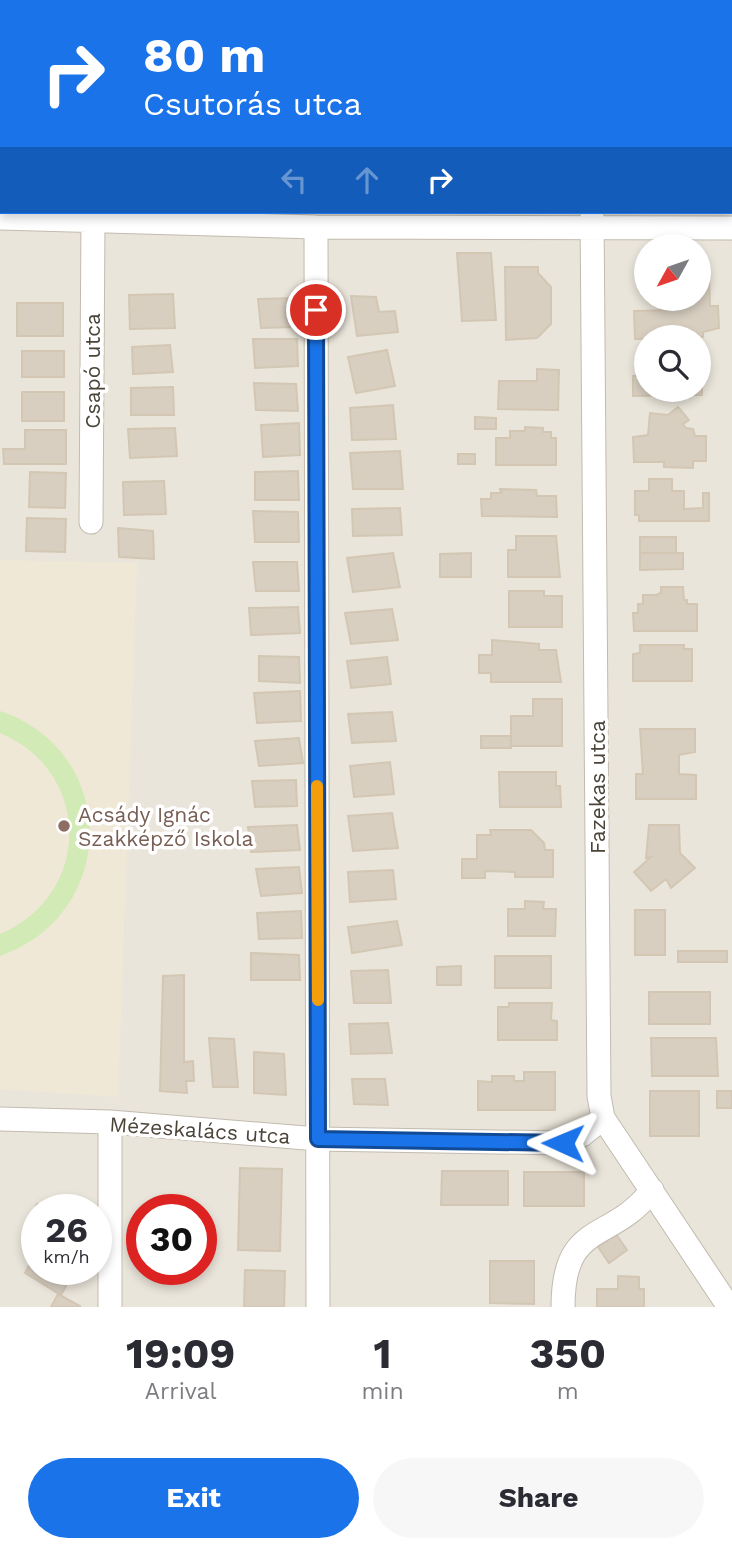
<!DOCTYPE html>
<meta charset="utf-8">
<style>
body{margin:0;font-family:"Work Sans",sans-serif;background:#f7f7f7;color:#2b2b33;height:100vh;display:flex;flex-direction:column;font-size:26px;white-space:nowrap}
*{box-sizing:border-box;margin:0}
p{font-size:23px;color:#7c7c81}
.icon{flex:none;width:38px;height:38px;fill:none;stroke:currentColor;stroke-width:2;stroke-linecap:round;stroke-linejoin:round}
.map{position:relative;height:1307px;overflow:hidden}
.panel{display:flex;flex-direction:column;background:#fff;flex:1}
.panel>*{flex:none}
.banner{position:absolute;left:0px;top:0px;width:733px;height:214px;box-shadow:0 4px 10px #0003;background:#1a73e8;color:#fff;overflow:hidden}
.needle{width:46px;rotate:230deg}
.tools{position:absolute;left:634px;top:234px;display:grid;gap:14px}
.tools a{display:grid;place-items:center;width:77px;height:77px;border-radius:50%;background:#fff;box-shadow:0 4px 10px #0003;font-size:35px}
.speed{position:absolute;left:21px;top:1194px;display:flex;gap:14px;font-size:35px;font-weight:700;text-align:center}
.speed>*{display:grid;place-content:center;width:91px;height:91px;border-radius:50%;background:#fff;box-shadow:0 4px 10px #0003;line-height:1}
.speed small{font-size:18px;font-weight:400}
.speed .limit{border:10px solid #d22;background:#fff;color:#111}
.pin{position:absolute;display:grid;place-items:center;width:60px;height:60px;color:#fff;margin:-30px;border:4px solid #fff;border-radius:50%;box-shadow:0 2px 7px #0007}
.me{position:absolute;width:77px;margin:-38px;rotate:271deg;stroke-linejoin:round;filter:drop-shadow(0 0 5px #0008)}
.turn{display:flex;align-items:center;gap:24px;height:147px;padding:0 28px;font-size:32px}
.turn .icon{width:91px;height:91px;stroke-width:2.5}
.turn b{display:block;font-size:49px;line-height:60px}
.lanes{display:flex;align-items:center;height:66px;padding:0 28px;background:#0003;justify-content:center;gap:35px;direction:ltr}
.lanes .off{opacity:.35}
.eta{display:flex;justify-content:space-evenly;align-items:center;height:119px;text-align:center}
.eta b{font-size:42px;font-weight:700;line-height:49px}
.cta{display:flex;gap:14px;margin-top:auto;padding:14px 28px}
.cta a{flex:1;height:80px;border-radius:42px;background:#1a73e8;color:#fff;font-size:28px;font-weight:700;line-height:80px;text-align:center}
.cta a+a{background:#f7f7f7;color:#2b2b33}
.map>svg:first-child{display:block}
.residential{fill:#eae5da;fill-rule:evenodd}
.education{fill:#efe8d6}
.green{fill:#d2eab5}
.building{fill:#d8cfc1;stroke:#d3c7b4;stroke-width:2}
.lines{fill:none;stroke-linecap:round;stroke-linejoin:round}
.minor-casing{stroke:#c2bbae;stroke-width:25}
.minor{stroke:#fff;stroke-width:23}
.route-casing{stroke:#114b97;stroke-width:18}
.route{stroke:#1a73e8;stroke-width:12}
.slow{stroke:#f59e0b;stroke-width:12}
.education-dot{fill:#8d6e63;stroke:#fff;stroke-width:2.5}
.labels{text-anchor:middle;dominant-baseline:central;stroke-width:7;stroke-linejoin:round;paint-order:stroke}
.street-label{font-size:21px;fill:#4b4439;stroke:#fff}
.education-label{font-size:21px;fill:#785e54;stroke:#fff;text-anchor:start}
</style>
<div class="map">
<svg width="732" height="1307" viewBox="0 0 732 1307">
<rect width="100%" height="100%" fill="#f6f3ec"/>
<path class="residential" d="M0,0H732V1307H0ZM2,2H732V212H2ZM646,247H698V299H646ZM646,338H698V390H646ZM37,1209H96V1269H37ZM142,1209H201V1269H142Z"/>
<path class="education" d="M0,560L137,563L118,1097L0,1089Z"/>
<path class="green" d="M0,711C120,751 119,915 0,956V934C92,895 93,772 0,733Z"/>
<path class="building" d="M322,0H384V2H323Z
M510,0H566V2H510Z
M636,0H701V2H636Z
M457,253H491L496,320L462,321Z
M505,267H538V273L551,287V324L537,338L506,340Z
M698,271H709L710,306H718L719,328L703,332V337L635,339L634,311L672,310V299H698Z
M173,294L175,328L130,329L129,295Z
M351,296L376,297L379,312L395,311L398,332L357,336Z
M296,298L298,327L261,328L258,299Z
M17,303H63V336H17Z
M253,339H297L298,366L255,368Z
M170,345L173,372L133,374L132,347Z
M387,350L395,386L356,393L348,357Z
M22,351H64V377H22Z
M698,360H702V395L633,396V376H640L639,366H646V390H698Z
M537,369L559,370L558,410L498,409L499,381H537Z
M254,383L296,384L298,411L256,410Z
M173,387L174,415H131V388Z
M22,392H64V421H22Z
M393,405L396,439L352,440L350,408Z
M678,407L689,420L683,424L686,428L693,429L695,436H706V461H693V468L664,467V462H634L633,437L648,435L650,413L668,415Z
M475,417L496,418V429H475Z
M299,423L300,455L263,457L261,425Z
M525,427L543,428V432H551V438H556V465H496V438H510V431H525Z
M175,428L177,456L130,458L128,429Z
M25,430H66V464H4L3,449H25Z
M400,451L403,489H353L350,453Z
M458,454H475V464H458Z
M298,471L299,500H255V472Z
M30,472L66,473L65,508L29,507Z
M649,479H672V491H684V509L703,508V493H709V521H639V515H635V491H649Z
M164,481L166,514L124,515L123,482Z
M500,489L536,490L537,496H556L557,517L482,516L481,499H491V493H501Z
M400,508L402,535L353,536L352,509Z
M253,511L298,512L299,542H255Z
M27,518L66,519L65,552L26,551Z
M118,528L153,531L154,559L119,557Z
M516,536H556L560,577H508V550H516Z
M640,537H676V553H640Z
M393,553L400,587L353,592L347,558Z
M471,553V577H440V554Z
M640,553H683V569L640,570Z
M253,562H297L299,591H256Z
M661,587H683L684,600H687V604H697V631H634L633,613H638V604H643V595H656L661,593Z
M509,591H544V596H562V627H509Z
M298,607L300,633L251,635L249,608Z
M392,609L398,640L351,644L345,613Z
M492,640L539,644V650H556L561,682H491V673H479V655H492Z
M640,645H684V649H692V681H633V654L640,653Z
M259,656L299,657L300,683L259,681Z
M387,657L391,684L351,688L347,661Z
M300,691L301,721L257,723L254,693Z
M533,699H562V746H511V716H533Z
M392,712L396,741L352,743L348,714Z
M640,729H695V752L679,755V774L696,775V799H636V774H643Z
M481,736H511V748H481Z
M299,738L303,763L259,766L255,741Z
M390,762L394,794L354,797L350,766Z
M499,772H556V786H560L561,807H500Z
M296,780L297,806L255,807L252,781Z
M392,813L398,848L353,851L348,816Z
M297,825L300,850L251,852L248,827Z
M649,825H679L680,853L695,868L671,888L666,879L651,891L634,872L651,857L646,858Z
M490,830H531L544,843L545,850H553V877H515V872L485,871V878H462V859H477V835H491Z
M299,867L302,893L261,896L256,869Z
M393,870L396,899L350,902L348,872Z
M525,901L544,902L543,909H556L555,936H508V909H525Z
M635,910H665V955H635Z
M301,911L302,938L259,939L257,913Z
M397,921L402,945L352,953L348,927Z
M678,951H727V962H678Z
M251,953L299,955L300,980H251Z
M495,956H551V988H495Z
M461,966V985H437V967Z
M388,970L391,1003H354L351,971Z
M184,975V1062L193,1061L194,1081H186L187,1093L160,1091L163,976Z
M649,992H710V1024H649Z
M509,1003H552L551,1020L557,1021V1040H498V1007H509Z
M388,1023L392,1053L351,1054L349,1024Z
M209,1038L234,1039L238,1087H213Z
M651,1038H716L718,1076H652Z
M254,1052L284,1054L286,1095L254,1093Z
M524,1072H555V1110H478V1081L492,1082V1076H514V1081H524Z
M352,1079H385L388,1105L354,1104Z
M650,1091H699V1136H650Z
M717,1091H732V1108H717Z
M240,1168L282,1169L280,1251L238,1250Z
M442,1171H508V1205H441Z
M524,1172H584V1206H524Z
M60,1196L82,1208V1209H53Z
M37,1204L47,1209H37V1230L27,1224Z
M616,1234L627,1250L609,1263L598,1247Z
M36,1253L37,1269H75L61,1295L25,1273Z
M490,1261H534V1304L490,1303Z
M245,1270L285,1271L284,1307H244Z
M618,1276L639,1277V1289H644V1307H597V1289H618Z
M58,1294L80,1306V1307H51Z"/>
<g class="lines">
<g class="minor-casing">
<path id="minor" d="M282,0V2
M592,0V2
M592,212L599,1096L603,1118L729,1307
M0,218L316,227L732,228
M316,227L318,1307
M91,522L93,220
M0,1119L110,1122L318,1139L563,1143L582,1135L603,1118
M110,1122V1307
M563,1307C563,1219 611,1244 652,1190"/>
</g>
<use href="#minor" class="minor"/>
</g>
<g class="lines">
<g class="route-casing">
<path id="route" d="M316,310L318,1139L563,1143"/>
</g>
<use href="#route" class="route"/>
<path class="slow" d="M317,786L318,1000"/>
</g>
<circle class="education-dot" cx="64" cy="826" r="7"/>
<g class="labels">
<g class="street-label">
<text transform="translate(92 371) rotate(-90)">Csapó utca</text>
<text transform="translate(597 787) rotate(-90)">Fazekas utca</text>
<text transform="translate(200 1130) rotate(4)">Mézeskalács utca</text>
</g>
<g class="education-label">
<text x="78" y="814">Acsády Ignác<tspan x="78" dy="24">Szakképző Iskola</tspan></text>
</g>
</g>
</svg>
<div class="tools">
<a><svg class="needle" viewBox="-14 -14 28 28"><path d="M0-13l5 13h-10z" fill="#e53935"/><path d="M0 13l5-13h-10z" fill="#7c7c81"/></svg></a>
<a><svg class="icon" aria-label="search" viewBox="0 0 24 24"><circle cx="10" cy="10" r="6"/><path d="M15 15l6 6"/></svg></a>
</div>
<div class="speed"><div>26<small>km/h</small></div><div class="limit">30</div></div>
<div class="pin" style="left:316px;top:310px;background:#d93025"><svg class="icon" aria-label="arrive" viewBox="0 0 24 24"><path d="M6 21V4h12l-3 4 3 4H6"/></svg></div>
<svg class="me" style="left:563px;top:1143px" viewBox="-20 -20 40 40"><path d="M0-17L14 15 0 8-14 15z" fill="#1a73e8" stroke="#fff" stroke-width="4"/></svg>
<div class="banner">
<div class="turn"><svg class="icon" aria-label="right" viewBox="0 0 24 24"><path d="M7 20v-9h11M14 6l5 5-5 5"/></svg><div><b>80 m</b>Csutorás utca</div></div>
<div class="lanes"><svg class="icon off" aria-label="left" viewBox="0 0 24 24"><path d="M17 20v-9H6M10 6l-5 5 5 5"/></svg><svg class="icon off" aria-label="ahead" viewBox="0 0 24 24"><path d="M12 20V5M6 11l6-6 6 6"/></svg><svg class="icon" aria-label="right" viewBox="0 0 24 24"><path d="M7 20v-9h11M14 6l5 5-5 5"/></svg></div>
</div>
</div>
<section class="panel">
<div class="eta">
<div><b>19:09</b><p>Arrival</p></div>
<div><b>1</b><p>min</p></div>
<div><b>350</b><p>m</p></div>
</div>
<div class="cta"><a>Exit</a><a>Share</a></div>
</section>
